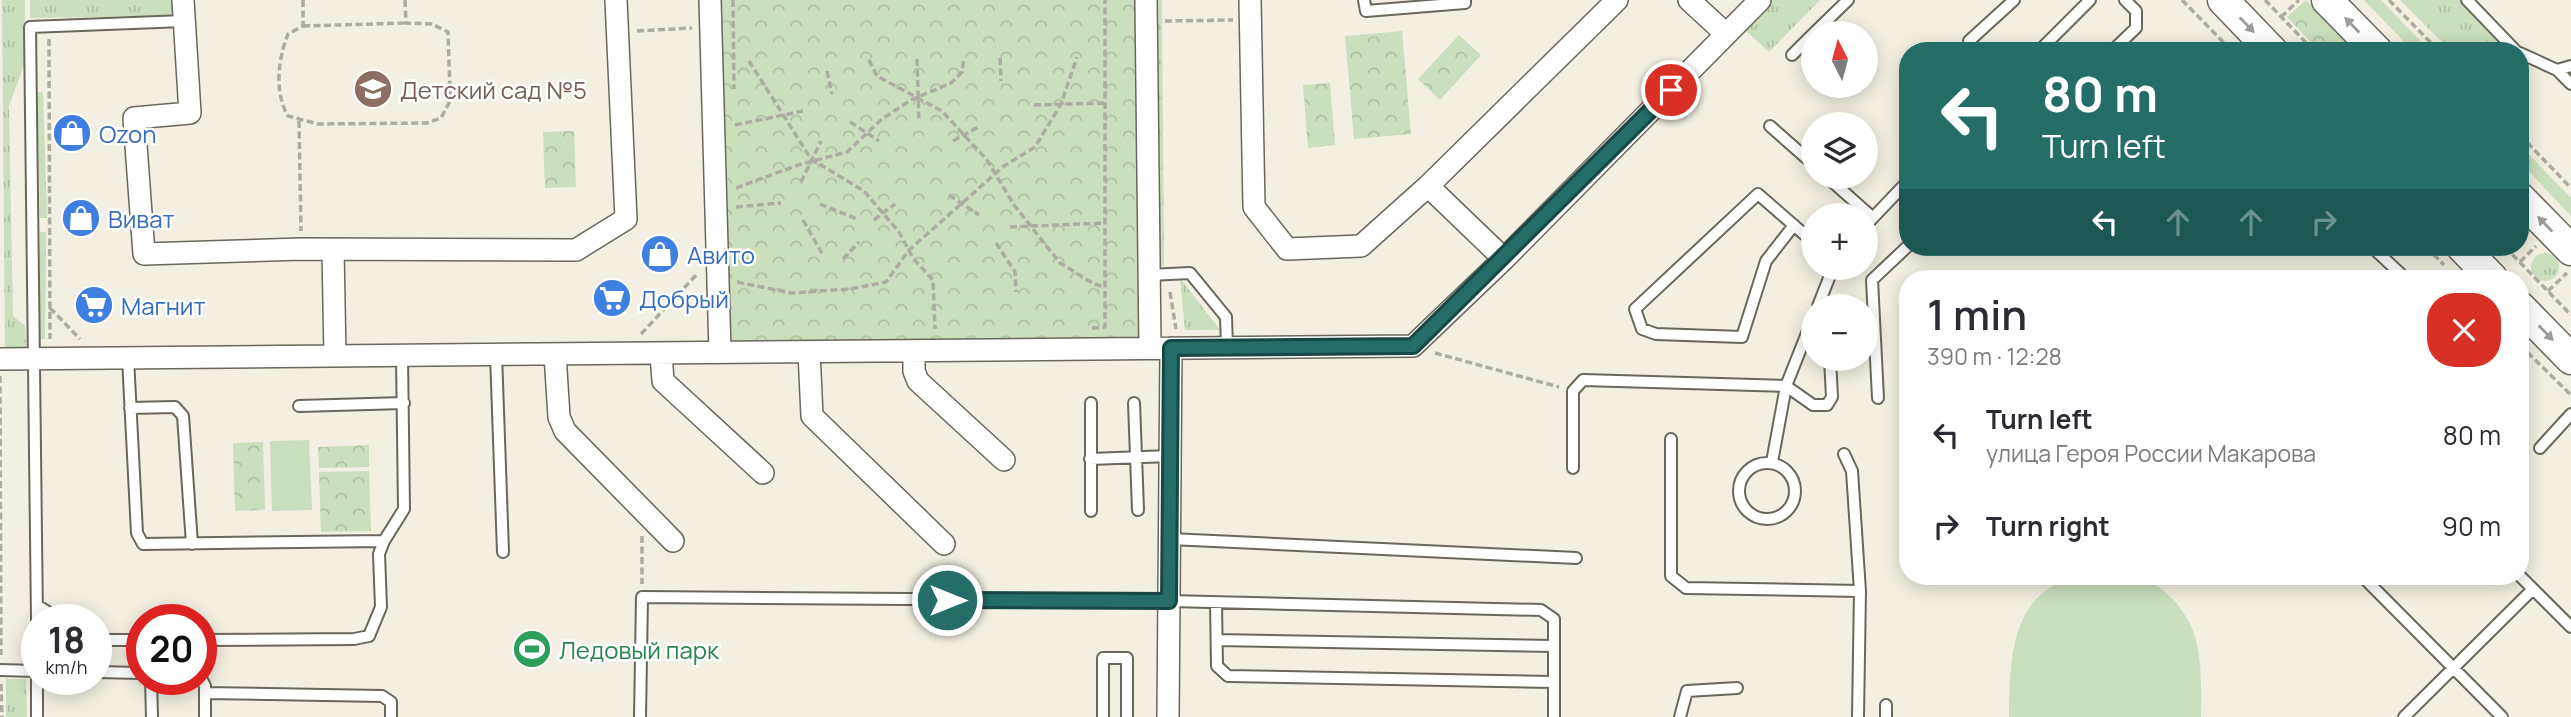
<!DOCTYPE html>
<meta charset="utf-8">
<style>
body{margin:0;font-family:Manrope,sans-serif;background:#f7f7f7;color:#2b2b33;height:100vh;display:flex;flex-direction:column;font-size:26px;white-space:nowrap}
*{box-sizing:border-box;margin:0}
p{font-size:23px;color:#7c7c81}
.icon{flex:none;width:38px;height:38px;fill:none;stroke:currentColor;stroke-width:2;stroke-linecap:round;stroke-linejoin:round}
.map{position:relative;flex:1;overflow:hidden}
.side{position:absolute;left:1899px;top:270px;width:630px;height:315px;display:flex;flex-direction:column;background:#fff;border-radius:28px;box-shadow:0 4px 18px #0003}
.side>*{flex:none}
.banner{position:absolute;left:1899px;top:42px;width:630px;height:214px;border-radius:28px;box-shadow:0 4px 18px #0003;background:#246e67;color:#fff;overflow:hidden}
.needle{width:46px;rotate:354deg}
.buttons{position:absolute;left:1801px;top:21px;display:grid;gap:14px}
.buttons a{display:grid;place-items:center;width:77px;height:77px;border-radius:50%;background:#fff;box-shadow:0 4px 18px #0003;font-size:35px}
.speed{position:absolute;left:21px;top:604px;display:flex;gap:14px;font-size:35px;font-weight:700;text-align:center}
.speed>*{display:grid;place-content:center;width:91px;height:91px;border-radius:50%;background:#fff;box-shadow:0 4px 18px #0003;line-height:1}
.speed small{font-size:18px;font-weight:400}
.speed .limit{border:10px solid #d22;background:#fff;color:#111}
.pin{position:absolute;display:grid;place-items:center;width:60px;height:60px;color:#fff;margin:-30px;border:4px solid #fff;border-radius:50%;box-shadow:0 2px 7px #0007}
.me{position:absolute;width:77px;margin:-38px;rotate:90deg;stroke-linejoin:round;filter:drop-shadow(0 0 5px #0008)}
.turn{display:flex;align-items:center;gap:24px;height:147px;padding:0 28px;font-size:32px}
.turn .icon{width:91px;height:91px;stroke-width:2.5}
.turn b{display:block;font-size:49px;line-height:60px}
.lanes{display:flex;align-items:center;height:66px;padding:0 28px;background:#0003;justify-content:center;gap:35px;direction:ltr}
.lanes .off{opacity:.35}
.round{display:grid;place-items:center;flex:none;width:74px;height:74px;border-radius:28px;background:#f7f7f7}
.headline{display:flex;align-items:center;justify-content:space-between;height:119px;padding:0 28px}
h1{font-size:42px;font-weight:600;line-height:52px}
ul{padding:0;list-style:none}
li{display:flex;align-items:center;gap:21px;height:91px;padding:0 28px}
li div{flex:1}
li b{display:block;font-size:26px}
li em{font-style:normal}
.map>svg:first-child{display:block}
.grass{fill:url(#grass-tufts)}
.park{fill:url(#park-crowns)}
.garden{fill:#cbdfbc}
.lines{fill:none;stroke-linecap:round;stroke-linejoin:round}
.service-casing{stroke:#6b675c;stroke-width:14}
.minor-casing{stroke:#6b675c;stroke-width:24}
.secondary-casing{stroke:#6b675c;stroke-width:33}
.path{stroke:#aeaba1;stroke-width:3.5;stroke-dasharray:7 3.5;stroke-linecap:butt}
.service{stroke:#fff;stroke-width:10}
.minor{stroke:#fff;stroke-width:21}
.secondary{stroke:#fff;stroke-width:30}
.oneway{fill:#9d9c9a}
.route-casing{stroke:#174843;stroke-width:18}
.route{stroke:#246e67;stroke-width:12}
.labels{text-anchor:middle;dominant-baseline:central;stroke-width:5;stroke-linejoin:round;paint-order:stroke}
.education-label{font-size:24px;fill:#785e54;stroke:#fff;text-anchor:start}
.shop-label{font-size:24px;fill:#366cbe;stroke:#fff;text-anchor:start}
.leisure-label{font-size:24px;fill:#27864d;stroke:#fff;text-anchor:start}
</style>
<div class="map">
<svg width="2571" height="717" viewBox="0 0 2571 717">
<defs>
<pattern id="grass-tufts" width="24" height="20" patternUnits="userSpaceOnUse" patternTransform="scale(1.75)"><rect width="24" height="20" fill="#cbdfbc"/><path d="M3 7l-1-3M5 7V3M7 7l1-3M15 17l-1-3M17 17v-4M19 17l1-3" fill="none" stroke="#afc0a2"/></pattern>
<pattern id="park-crowns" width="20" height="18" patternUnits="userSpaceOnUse" patternTransform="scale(1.75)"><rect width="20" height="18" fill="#cbdfbc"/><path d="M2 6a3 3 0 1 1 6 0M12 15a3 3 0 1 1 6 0" fill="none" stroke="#afc0a2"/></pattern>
</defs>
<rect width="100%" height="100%" fill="#f3efe2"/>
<path class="grass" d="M2,0H25L24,65L9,106L13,316L25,326L26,350L5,351Z
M30,0H172V16L30,18Z
M1157,0H1162L1164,266H1159Z
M1772,0H1820L1769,52L1744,29Z
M2364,0H2381L2430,51H2413Z
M2400,0H2460L2511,51H2451Z
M37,92H43L47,218H40Z
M2520,145L2571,198V216L2520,162Z
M40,232H46L45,339H39Z
M2531 267a14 14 0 1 1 28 0a14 14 0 1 1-28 0Z
M1180,278L1220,330H1185Z
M6,679H26L27,717H6Z"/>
<path class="park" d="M713,0H1142L1147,344L723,352Z
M2306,0L2355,51H2319L2287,17Z
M1402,31L1411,134L1354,139L1345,36Z
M1459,35L1481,55L1440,100L1418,79Z
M1330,83L1335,145L1308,148L1303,85Z
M574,131L576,187L545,188L543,132Z
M263,442L265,510L235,511L233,443Z
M369,445V467L319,468L318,447Z
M369,471L371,531L321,532L319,472Z"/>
<path class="garden" d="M309,440L312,510L272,511L270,441Z
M2079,576C2096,576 2116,573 2133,576C2145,578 2158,585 2166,593C2205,627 2201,669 2201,717H2009C2010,661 2009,591 2079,576Z"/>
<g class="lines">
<g class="service-casing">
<path id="service" d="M1364,0L1366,11L1465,3V0
M2467,0L2516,51
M1814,33L1848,0
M1969,41L2014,0
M2039,51L2090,0
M2112,51L2136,28V11L2125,0
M2520,53L2557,70L2571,84
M1792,55L1813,34
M2557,70L2571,66
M1770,126L1813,164
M1827,177L1872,217
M1794,225L1766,261L1742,337L1656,334L1642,329L1635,309L1758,194L1813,242
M1866,225L1908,181
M2372,247L2405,278
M1149,275L1190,273L1226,317L1227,348
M1818,306L1833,268
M496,354L503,552
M128,358L137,533L143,544L384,541L404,509L402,356
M1878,398L1872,280L1908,246
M1091,403V511
M1134,403L1138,510
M299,406L404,403
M130,408L175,407L183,416L192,544
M1671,439V576L1686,588L1860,591
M2540,448L2571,414
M1844,454L1852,471L1860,591L1858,717
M1090,459L1170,456
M1772,462L1786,386L1813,318
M1739 491a28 28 0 1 1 56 0a28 28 0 1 1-56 0Z
M1573,468V391L1583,380L1786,386L1813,405H1827L1832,397L1830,359
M1170,539L1576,558
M2362,576L2502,717
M2520,576L2571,627
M1216,603L1217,666L1228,676L1554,682
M38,606L61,620
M37,620L30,27L184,21
M96,640H142
M201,640L354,639L369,636L381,607L379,554L384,541
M1217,640L1554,646
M0,670L37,671
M96,672L142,673
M201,678L205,686V717
M151,679L152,717
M205,693L382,696L391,702V717
M1886,705V717
M37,717V679
M640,717L642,597L1169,601L1541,610L1554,619V717
M1103,717V658H1127V717
M1680,717L1687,691L1737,688
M2404,717L2533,589"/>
</g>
<g class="minor-casing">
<path id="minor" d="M183,0L190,113L134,118L144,254L301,249L576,250L626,219L616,0
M710,0L720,352
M1146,0L1150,348
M1250,0L1254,207L1287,249L1361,246L1428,186L1617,0
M1689,0L1726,34
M1428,186L1504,259
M333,251L335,356
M914,351V371L918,381L1004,460
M809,352L812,416L944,544
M555,354L559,417L565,431L673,541
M661,354L663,381L763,473
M0,359L1413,346L1504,259L1760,0
M1168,717L1171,348"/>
</g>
<g class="secondary-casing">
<path id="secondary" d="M2223,0L2272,51
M2327,0L2377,51
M2520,198L2571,250
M2462,247L2492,278
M2520,307L2571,359"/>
</g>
<path class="path" d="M303,0V26L288,34C278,59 274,92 288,116L318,124L427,123L441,118L449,103L450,91L448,32L432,24L406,23L405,0
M733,0L734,89
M2182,0L2232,51
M2265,0L2314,51
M2389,0L2439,51
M2281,17L2299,0
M1165,21L1233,20
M303,26L406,23
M637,31L692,28
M49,39L50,339
M1000,58L1001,81
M917,59L919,122
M869,60L877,76L942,111L987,160L1014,205L1060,263L1094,284L1105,287
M749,61L811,159L864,191L899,232L913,258L933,280L935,329
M827,71L832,94
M1034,105L1105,103
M299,121L301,231
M850,122L879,141
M735,125L803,111
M2520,135L2571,188
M953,141L980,126
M801,182L821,141
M736,188L798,165L847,152L882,119L911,100L951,83L962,72L964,58
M949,195L979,215
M820,204L857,219
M736,207L781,203
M803,220L823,255
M874,220L895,204
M1010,227L1105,223
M996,243L1015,272L1016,292
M2426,247L2444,265
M2505,247L2571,315
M843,259L859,242
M2520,262L2536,246
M737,282L791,293L850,289L886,282L909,250L1004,166L1035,147L1061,104L1077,57
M2548,291L2567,273
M1170,292L1176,329
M50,308L80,339
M1092,328L1105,327V0
M641,334L698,273
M2520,345L2571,395
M1435,353L1559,387
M0,376L1,655
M642,536V584
M1,684L2,717"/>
<use href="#service" class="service"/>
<use href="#minor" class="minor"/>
<use href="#secondary" class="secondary"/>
</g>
<defs><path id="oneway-solid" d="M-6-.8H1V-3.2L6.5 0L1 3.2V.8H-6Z" transform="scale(1.75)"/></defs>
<g class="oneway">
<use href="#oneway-solid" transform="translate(2247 25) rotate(46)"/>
<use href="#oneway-solid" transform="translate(2352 25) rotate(-134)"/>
<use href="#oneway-solid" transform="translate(2545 224) rotate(-134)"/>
<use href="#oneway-solid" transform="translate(2546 333) rotate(46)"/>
</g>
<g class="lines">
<g class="route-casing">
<path id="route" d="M947,600L1169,601L1171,348L1413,346L1671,90"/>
</g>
<use href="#route" class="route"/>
</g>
<defs>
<g id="school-disc" transform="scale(2.0125)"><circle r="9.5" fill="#8d6e63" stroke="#fff"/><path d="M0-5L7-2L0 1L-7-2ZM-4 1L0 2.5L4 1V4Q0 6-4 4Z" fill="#fff"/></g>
<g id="shop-disc" transform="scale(2.0125)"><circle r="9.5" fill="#3f7fe0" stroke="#fff"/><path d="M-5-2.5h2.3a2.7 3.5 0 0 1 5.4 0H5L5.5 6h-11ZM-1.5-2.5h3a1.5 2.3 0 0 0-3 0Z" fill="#fff"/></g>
<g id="supermarket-disc" transform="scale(2.0125)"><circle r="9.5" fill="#3f7fe0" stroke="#fff"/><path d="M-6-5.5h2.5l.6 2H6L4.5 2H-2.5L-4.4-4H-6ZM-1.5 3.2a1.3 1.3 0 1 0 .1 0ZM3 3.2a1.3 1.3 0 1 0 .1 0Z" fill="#fff"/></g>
<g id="stadium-disc" transform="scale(2.0125)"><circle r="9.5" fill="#2e9e5b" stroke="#fff"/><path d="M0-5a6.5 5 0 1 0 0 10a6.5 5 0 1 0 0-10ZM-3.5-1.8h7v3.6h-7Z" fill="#fff"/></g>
</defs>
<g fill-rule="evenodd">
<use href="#school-disc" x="373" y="89"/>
<use href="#shop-disc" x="72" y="133"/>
<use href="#shop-disc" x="81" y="218"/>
<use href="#shop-disc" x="660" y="254"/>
<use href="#supermarket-disc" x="612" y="298"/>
<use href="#supermarket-disc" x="94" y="305"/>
<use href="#stadium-disc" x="532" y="649"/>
</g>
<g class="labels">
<g class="education-label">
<text x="400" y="89">Детский сад №5</text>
</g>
<g class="shop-label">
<text x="99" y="133">Ozon</text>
<text x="108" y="218">Виват</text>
<text x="687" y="254">Авито</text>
<text x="639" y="298">Добрый</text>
<text x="121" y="305">Магнит</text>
</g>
<g class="leisure-label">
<text x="559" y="649">Ледовый парк</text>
</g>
</g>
</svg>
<div class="buttons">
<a><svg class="needle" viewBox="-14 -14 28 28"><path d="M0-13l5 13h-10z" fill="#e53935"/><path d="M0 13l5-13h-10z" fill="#7c7c81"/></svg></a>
<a><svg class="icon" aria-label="layers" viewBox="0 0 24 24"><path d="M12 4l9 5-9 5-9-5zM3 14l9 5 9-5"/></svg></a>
<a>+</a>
<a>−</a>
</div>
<div class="speed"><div>18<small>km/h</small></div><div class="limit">20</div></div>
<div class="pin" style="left:1671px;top:90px;background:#d93025"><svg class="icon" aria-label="arrive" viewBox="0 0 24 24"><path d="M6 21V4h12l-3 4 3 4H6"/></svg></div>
<svg class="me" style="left:947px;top:600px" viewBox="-20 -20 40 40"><circle r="17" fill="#246e67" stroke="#fff" stroke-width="3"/><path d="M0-11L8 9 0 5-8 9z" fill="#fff"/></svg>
<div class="banner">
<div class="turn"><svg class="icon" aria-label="left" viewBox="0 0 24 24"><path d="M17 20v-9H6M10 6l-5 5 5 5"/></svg><div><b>80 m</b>Turn left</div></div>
<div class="lanes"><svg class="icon" aria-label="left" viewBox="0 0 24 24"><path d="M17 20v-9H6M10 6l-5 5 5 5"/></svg><svg class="icon off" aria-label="ahead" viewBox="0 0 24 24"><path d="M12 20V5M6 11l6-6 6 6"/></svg><svg class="icon off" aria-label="ahead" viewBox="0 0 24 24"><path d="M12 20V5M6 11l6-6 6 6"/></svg><svg class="icon off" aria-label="right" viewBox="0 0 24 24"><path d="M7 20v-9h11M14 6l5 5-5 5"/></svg></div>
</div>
<section class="side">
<div class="headline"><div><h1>1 min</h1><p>390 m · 12:28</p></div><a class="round" style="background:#d93025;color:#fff"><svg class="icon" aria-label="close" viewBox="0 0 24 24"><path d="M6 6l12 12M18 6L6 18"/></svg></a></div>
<ul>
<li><svg class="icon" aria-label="left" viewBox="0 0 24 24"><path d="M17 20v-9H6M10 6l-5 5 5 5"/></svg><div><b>Turn left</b><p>улица Героя России Макарова</p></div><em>80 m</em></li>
<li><svg class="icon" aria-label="right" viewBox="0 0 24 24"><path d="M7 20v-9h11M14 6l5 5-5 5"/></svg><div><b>Turn right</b></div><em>90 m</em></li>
</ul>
</section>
</div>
